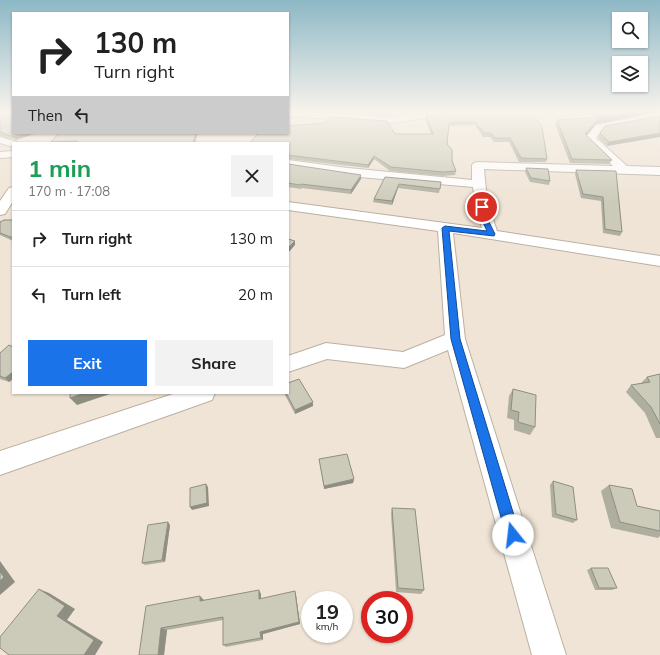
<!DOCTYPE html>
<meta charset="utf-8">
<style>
body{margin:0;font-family:Mulish,sans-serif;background:#f2f2f2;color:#222;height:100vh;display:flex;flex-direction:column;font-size:15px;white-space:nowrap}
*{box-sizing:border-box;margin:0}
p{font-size:13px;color:#767676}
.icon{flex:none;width:22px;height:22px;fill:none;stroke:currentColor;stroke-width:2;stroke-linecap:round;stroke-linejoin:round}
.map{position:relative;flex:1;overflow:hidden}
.sheet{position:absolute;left:12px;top:142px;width:277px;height:252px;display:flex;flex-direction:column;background:#fff;border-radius:0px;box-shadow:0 1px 3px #0004}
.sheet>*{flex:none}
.guide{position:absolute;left:12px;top:12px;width:277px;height:122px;border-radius:0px;box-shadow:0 1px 3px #0004;background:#fff;color:#222;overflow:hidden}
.controls{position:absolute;left:612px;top:12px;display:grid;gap:8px}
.controls a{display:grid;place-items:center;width:36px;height:36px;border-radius:0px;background:#fff;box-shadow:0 1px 3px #0004;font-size:20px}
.speed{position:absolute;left:301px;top:591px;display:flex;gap:8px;font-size:20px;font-weight:700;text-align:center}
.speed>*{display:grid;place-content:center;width:52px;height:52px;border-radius:50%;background:#fff;box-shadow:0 1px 3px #0004;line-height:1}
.speed small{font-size:10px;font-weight:400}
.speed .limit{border:6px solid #d22;background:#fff;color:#111}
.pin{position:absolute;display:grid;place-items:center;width:34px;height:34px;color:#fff;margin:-17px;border:2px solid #fff;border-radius:50%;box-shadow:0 1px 4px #0007}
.me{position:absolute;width:44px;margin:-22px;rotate:344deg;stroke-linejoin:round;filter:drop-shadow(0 0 3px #0008)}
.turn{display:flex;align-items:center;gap:14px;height:84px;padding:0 16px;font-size:18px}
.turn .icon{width:52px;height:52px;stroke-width:2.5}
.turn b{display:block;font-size:28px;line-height:34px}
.then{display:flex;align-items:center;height:38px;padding:0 16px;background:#0003;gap:8px;font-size:15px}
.round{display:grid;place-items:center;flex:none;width:42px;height:42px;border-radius:0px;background:#f2f2f2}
.headline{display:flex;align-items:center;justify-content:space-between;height:68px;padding:0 16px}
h1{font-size:24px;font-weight:700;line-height:30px;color:#1e9e55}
.primary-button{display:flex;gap:8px;margin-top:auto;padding:8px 16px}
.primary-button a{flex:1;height:46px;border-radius:0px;background:#1a73e8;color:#fff;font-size:16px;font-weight:700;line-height:46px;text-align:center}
.primary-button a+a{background:#f2f2f2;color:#222}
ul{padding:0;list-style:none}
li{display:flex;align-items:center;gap:12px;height:56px;padding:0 16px;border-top:1px solid #e0e0e0}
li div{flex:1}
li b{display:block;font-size:15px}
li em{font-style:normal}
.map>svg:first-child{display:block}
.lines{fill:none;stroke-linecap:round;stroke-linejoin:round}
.minor-casing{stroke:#bbb0a2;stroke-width:2}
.minor{fill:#fff;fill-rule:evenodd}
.wall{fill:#afafa0}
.shaded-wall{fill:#8f8e82}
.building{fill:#cccbba;stroke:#8f8e82}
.route{fill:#1a73e8;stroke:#114b97}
</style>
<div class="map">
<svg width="660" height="655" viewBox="0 0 660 655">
<rect width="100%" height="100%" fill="#efe4d5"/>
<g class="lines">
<g class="minor-casing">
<path id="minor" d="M288,111L392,117L431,111H455L451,114L392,123L288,116Z
M660,112V118L602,129L596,138L627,166L660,167V175L484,169L487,201L497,231L660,256V266L453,233L465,339L566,655H532L448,350L404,368L327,359L288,372V356L326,343L403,352L445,335L438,231L288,210V202L482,228L476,209L473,187L348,176L288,166V160L348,168L472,180V165L474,163L478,162L613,166L585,138L596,125Z
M0,137L17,142L18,143H13V147L0,143Z
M13,151V157L0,158V152Z
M13,187V201L5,214L0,215V201L9,188Z
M176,393H215L212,400L0,475V451Z"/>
</g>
<use href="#minor" class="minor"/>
</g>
<path class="wall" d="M0,111L13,133H37L16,140L0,136Z
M333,111H387V115L333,112Z
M531,111L547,159L546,162H519L509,142H494L490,137H483L475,125L449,126L447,144L456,171L455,175L442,176L390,171L374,159L368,168L288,159V143L395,134H431L425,119L426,116Z
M585,111H658L596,124L586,135L612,160L609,164L570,163L555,124L557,120L598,118Z
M660,116L607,146L598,138L600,133Z
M59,133L195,143H51V142Z
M288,164L361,179L351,194L302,188L301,189L288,187Z
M526,168L550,181L549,185L530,182L525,172Z
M576,170L616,171L622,232L620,236L603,233L601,201L581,198L575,174Z
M385,177L441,182L439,193L398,188L392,205L373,202L374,199Z
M13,220V241L0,235V222Z
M13,347V379L9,382L0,379V353Z
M660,374V438H656L645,413L626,392L631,385L641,383L647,377Z
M513,389L535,427L530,435L514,430V420L507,418L509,396Z
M284,393H288L313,406L295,414Z
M319,459L354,479L353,483L324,489Z
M553,481L577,520L573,523L552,517L550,485Z
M609,485L637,506L660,511V536L658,538L611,528L601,491Z
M392,508L424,590L421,594L396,592L391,514Z
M170,525L165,562L145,565L142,563Z
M591,568L617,588L612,590H595L587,570Z
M261,594V599L296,595L300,624L263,634V640L226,647L223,645V620L167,630L164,655L146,606Z"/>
<path class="shaded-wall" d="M640,111H658L596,124L584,138L585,134L598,119Z
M25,133H37L16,140L14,137Z
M196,133H198L195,143H193Z
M660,133V137L607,146L609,142Z
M374,156V159L368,168V165Z
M361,175V179L351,194V190Z
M399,184L398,188L392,205V201Z
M295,241V245L288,253V248Z
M13,372V379L9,382L5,378Z
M84,393H113L77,405L70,398Z
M313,402V406L295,414V410Z
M354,479L353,483L324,489V486Z
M206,484L208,487L209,506L192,510L190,507Z
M168,522L170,525L165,562L162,560Z
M0,561L15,582L0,595Z
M39,589L49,593L75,609L67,620L103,642L95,655H84Z
M259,590L261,594V603L259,599Z
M295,591L296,595L300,624L263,634V640L261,638L260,632Z
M200,596L204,600V604L200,601Z
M161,628L167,630L164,655H158Z"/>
<path class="building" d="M0,111H13V133H25L14,137L0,132Z
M372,111H387V112Z
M453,111H531L542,127L547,159L521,158L510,138H495L491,133H484L475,122L449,123L447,144L452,150V161L456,171L443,172L391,167L374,156L368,165L288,155V143H250L258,133H288V126L326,123L329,117L387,121L395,134H433L426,116L452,112Z
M595,111H640L598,119L585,134L612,160L572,159L557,120L607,117Z
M660,116V133L609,142L600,133L605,126Z
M59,133H196L193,143H74L77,141L51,142Z
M288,164L361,175L351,190L301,184L300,185L288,183Z
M526,168L548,169L550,181L531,178Z
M576,170L616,171L622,232L605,229L603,197L583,194Z
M385,177L441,182L440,189L399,184L392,201L374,199Z
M4,220H13V238L0,233V222Z
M288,239L295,241L288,248Z
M9,345L13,347V372L5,378L0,376V353Z
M660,374V424L651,407L631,385L650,382L647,377Z
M299,379L313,402L295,410L286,393H288V383Z
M513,389L536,395L535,427L518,422L519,412L511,410Z
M70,393H84L70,398Z
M347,454L354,479L324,486L319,459Z
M553,481L573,487L577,520L556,514Z
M206,484L207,503L190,507V488Z
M609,485L632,489L637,506L660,511V531L620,522Z
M392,508L415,509L424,590L398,588Z
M168,522L162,560L142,563L148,525Z
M591,568H608L617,588H599Z
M0,572L4,577L0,581Z
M39,589L65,606L57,616L94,640L84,655H9L0,648V637Z
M259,590V599L295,591L299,622L260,632L261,638L223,645V617L161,628L158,655H139L146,606L200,596V601Z"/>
<linearGradient id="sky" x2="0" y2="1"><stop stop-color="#8db8c6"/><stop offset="0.55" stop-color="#f8f3ec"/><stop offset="1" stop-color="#f8f3ec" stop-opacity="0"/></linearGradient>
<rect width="660" height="203" fill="url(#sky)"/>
<path class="route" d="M480,205L485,207L487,218L495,234L494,236L449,231L460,339L520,535L518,539L513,541L508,539L506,535L451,339L442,228L445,226L487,231L481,218Z"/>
</svg>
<div class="controls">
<a><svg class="icon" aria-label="search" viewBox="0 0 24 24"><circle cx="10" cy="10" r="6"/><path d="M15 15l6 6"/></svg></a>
<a><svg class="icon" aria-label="layers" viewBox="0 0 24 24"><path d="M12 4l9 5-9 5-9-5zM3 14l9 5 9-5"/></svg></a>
</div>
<div class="speed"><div>19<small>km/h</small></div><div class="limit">30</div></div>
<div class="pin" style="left:482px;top:207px;background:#d93025"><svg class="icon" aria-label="arrive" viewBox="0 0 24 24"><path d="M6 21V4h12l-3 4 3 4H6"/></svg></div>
<svg class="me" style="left:513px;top:535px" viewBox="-20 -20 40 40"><circle r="19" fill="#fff"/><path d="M0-13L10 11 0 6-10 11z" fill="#1a73e8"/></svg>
<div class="guide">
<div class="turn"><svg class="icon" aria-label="right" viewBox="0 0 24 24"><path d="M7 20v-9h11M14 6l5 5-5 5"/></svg><div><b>130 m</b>Turn right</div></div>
<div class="then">Then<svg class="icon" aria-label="left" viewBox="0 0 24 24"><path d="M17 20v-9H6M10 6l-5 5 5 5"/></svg></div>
</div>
<section class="sheet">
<div class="headline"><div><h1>1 min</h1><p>170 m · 17:08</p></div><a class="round"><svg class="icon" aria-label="close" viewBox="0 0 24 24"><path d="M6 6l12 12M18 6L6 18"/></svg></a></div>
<ul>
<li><svg class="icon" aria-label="right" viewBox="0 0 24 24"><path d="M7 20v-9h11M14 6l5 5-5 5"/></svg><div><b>Turn right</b></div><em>130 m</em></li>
<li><svg class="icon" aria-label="left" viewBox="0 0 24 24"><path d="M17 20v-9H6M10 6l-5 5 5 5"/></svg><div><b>Turn left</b></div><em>20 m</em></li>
</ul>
<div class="primary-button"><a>Exit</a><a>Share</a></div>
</section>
</div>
